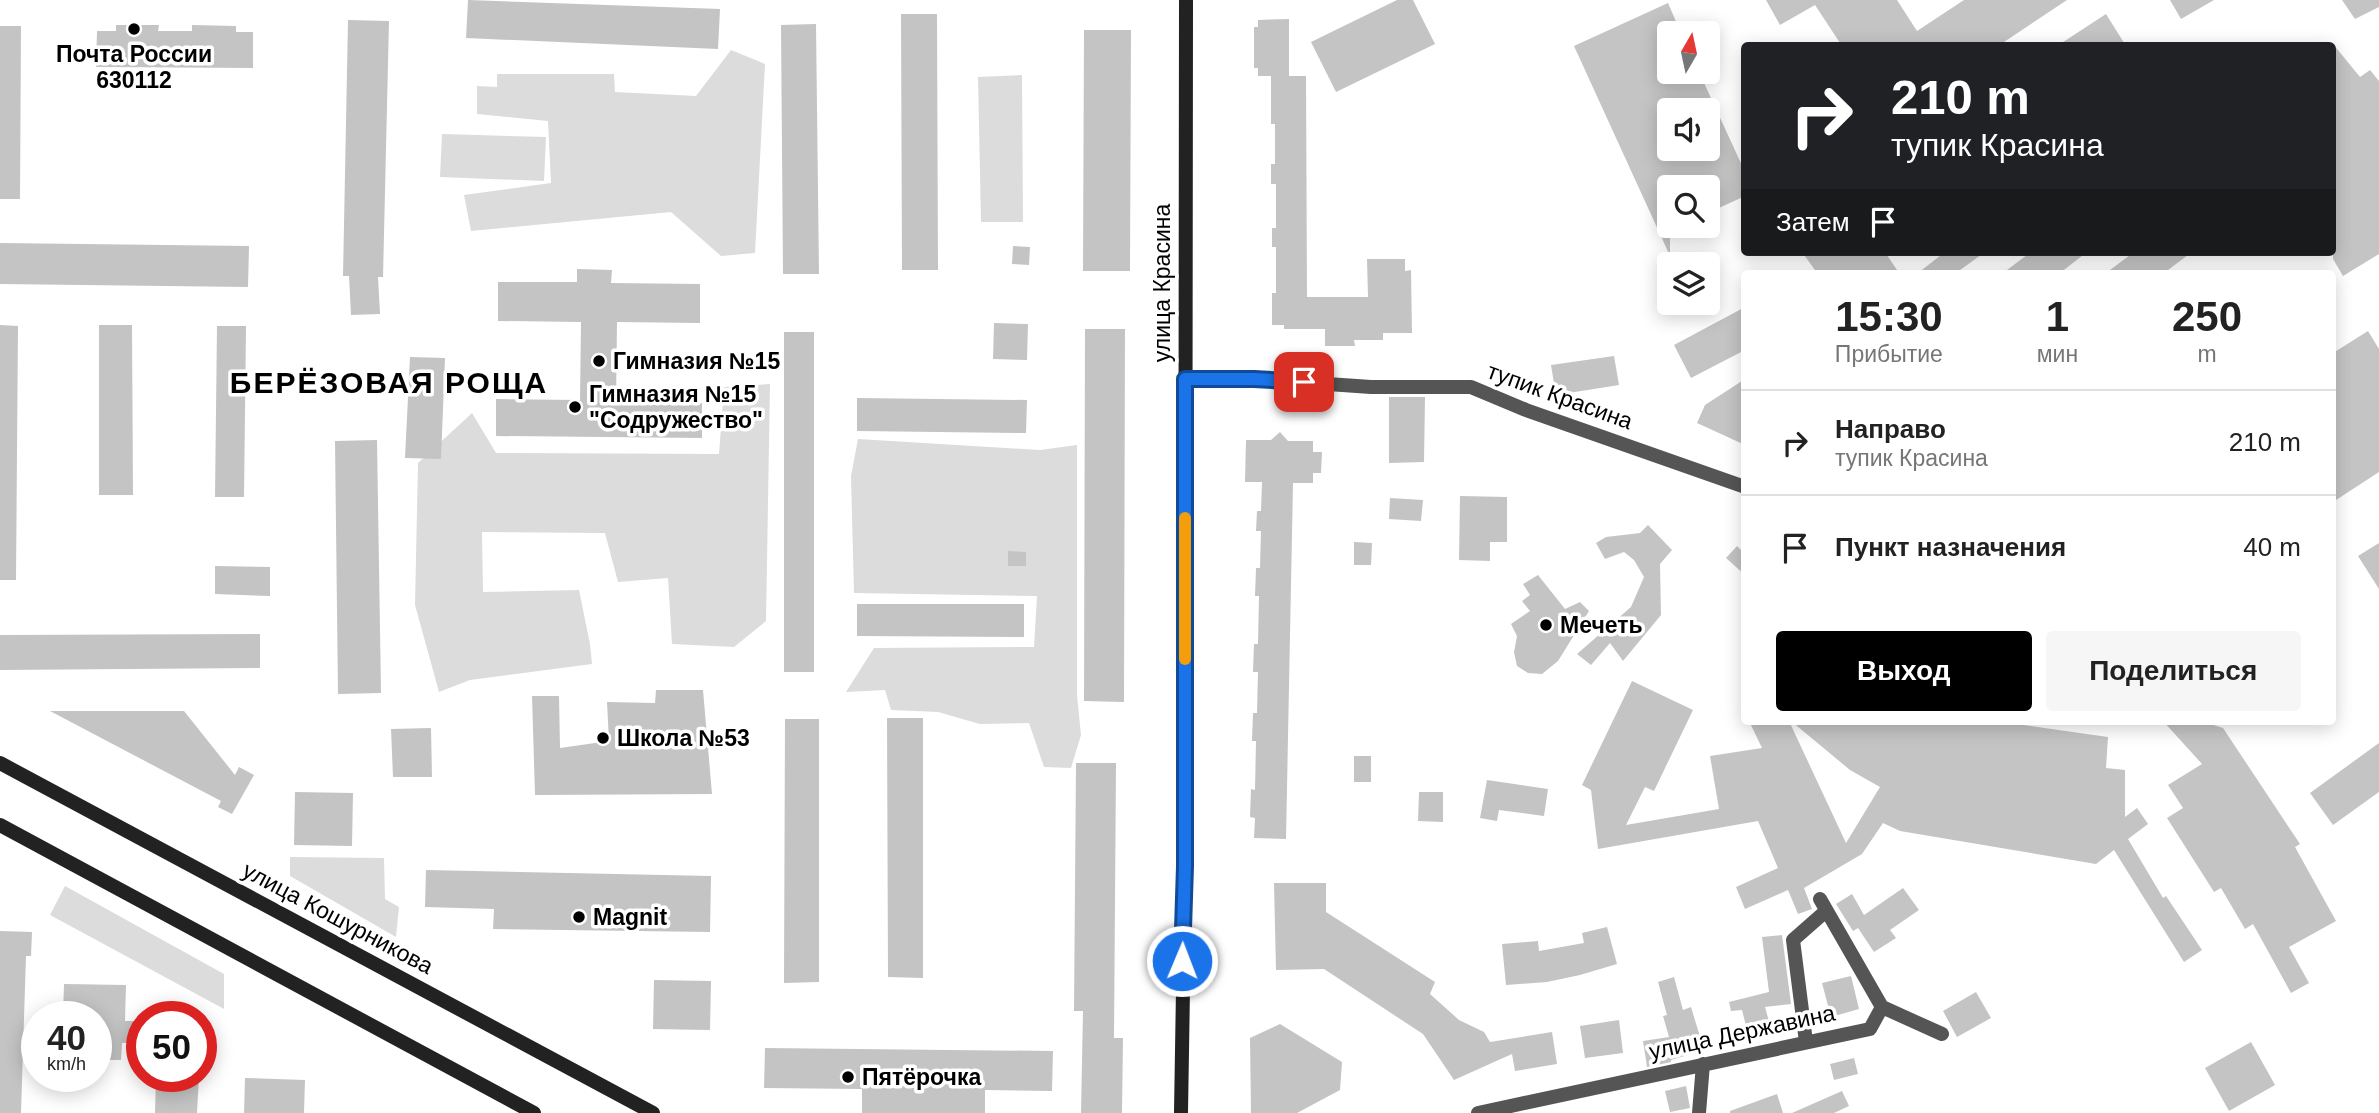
<!DOCTYPE html>
<html lang="ru">
<meta charset="utf-8">
<style>
body{margin:0;font-family:Arial,sans-serif;background:#f6f6f6;color:#222;height:100vh;display:flex;flex-direction:column;font-size:26px;white-space:nowrap}
*{box-sizing:border-box;margin:0}
p{font-size:23px;color:#767676}
.icon{flex:none;width:38px;height:38px;fill:none;stroke:currentColor;stroke-width:2;stroke-linecap:round;stroke-linejoin:round}
.map{position:relative;flex:1;overflow:hidden}
.side{position:absolute;left:1741px;top:270px;width:595px;height:455px;display:flex;flex-direction:column;background:#fff;border-radius:7px;box-shadow:0 4px 18px #0003}
.side>*{flex:none}
.hud{position:absolute;left:1741px;top:42px;width:595px;height:214px;border-radius:7px;box-shadow:0 4px 18px #0003;background:#202124;color:#fff;overflow:hidden}
.needle{width:46px;rotate:9deg}
.controls{position:absolute;left:1657px;top:21px;display:grid;gap:14px}
.controls a{display:grid;place-items:center;width:63px;height:63px;border-radius:7px;background:#fff;box-shadow:0 4px 18px #0003;font-size:35px}
.speed{position:absolute;left:21px;top:1001px;display:flex;gap:14px;font-size:35px;font-weight:700;text-align:center}
.speed>*{display:grid;place-content:center;width:91px;height:91px;border-radius:50%;background:#fff;box-shadow:0 4px 18px #0003;line-height:1}
.speed small{font-size:18px;font-weight:400}
.speed .limit{border:10px solid #d22;background:#fff;color:#111}
.pin{position:absolute;display:grid;place-items:center;width:60px;height:60px;color:#fff;margin:-30px;border-radius:14px;box-shadow:0 4px 10px #0006}
.me{position:absolute;width:77px;margin:-38px;rotate:1deg;stroke-linejoin:round;filter:drop-shadow(0 0 5px #0008)}
.turn{display:flex;align-items:center;gap:24px;height:147px;padding:0 35px;font-size:32px}
.turn .icon{width:91px;height:91px;stroke-width:2.5}
.turn b{display:block;font-size:49px;line-height:60px}
.then{display:flex;align-items:center;height:66px;padding:0 35px;background:#0003;gap:14px;font-size:26px}
.eta{display:flex;justify-content:space-evenly;align-items:center;height:119px;text-align:center}
.eta b{font-size:42px;font-weight:600;line-height:49px}
.cta{display:flex;gap:14px;margin-top:auto;padding:14px 35px}
.cta a{flex:1;height:80px;border-radius:7px;background:#000;color:#fff;font-size:28px;font-weight:600;line-height:80px;text-align:center}
.cta a+a{background:#f6f6f6;color:#222}
ul{padding:0;list-style:none}
li{display:flex;align-items:center;gap:21px;height:105px;padding:0 35px;border-top:2px solid #e0e0e0}
li div{flex:1}
li b{display:block;font-size:26px}
li em{font-style:normal}
.map>svg:first-child{display:block}
.green{fill:#dcdcdc}
.building{fill:#c4c4c4;fill-rule:evenodd}
.lines{fill:none;stroke-linecap:round;stroke-linejoin:round}
.street{stroke:#555;stroke-width:14}
.secondary{stroke:#222;stroke-width:14}
.route-casing{stroke:#114b97;stroke-width:18}
.route{stroke:#1a73e8;stroke-width:12}
.slow{stroke:#f59e0b;stroke-width:12}
.poi-dot{fill:#000;stroke:#fff;stroke-width:2.5}
.labels{text-anchor:middle;dominant-baseline:central;stroke-width:7;stroke-linejoin:round;paint-order:stroke}
.poi-label{font-size:23px;font-weight:bold;fill:#000;stroke:#fff;text-anchor:start}
.street-label{font-size:23px;fill:#000;stroke:#fff}
.district-label{font-size:30px;font-weight:bold;letter-spacing:2px;fill:#000;stroke:#fff}
</style>
<div class="map">
<svg width="2379" height="1113" viewBox="0 0 2379 1113">
<rect width="100%" height="100%" fill="#fff"/>
<path class="green" d="M731,50L765,64L755,253L721,256L671,212L471,231L464,195L551,183L548,121L477,114V86L497,87V74H614L615,92L696,96Z
M1022,75L1023,222H981L978,77Z
M442,134L546,137L544,181L440,177Z
M770,384L766,621L734,647L672,644L668,578L618,582L605,533L482,532L483,592L579,590L590,644L592,664L470,680L439,692L415,605L418,463L472,413L496,453L719,454L724,387Z
M858,439L1040,450L1077,445V695L1081,735L1071,768L1044,767L1029,723L980,724L938,712L891,710L885,690L846,692L874,648L1034,647L1037,596L854,593L851,476Z
M290,857L384,858L385,899L399,907L396,937L290,876Z
M65,886L224,974V1009L50,915Z"/>
<path class="building" d="M468,0L720,9L718,49L466,38Z
M1397,0H1413L1435,44L1336,92L1311,42Z
M1766,0H1897L1917,31L1964,0H2067L1998,46H1842L1815,5L1780,25Z
M2170,0H2214L2181,19Z
M2342,0H2379V7L2355,19Z
M1668,3L1681,33H1670V72H1699L1745,172V196L1708,213V187H1670V256L1574,46ZM1670,110H1708V149H1670Z
M901,14H937L938,270H902Z
M2106,14L2126,46H2057Z
M1289,19V76H1306L1307,297H1368L1367,259H1405V271L1411,270L1412,333H1383V340H1354L1355,346H1325V329H1284V325H1272V293H1276V247H1272V228H1276V184H1271V164H1275V124H1271V76H1258V68H1254V27H1258V20Z
M348,20L389,21L383,277H378L380,314L351,315L349,276H343Z
M816,24L819,274H783L781,25Z
M116,25H159L158,31H192V25L236,26V32H253V68L96,67L97,31H116Z
M0,26H21L20,199H0Z
M1084,30H1131L1130,271H1083Z
M2333,44L2360,77L2370,70L2379,81V254L2343,276L2333,259Z
M0,243L249,246L248,287L0,284Z
M1013,246L1030,247L1029,265L1012,264Z
M1802,252H1885L1899,273H1817Z
M1945,252H1985L1956,273H1918Z
M2031,252H2087L2060,273H2003Z
M2134,252H2192L2164,273H2106Z
M577,269L612,270L611,283L700,284V323L617,322L616,403H702V438L496,436V399L580,400L581,322L498,321V282H577Z
M1745,307V350L1691,378L1674,345Z
M994,323L1028,324L1027,360L993,359Z
M0,325L18,326L16,580H0Z
M99,325H132L133,495H99Z
M217,326H246L244,497H215Z
M1085,329H1125L1124,702L1084,701Z
M2368,331L2379,349V472L2333,502V353Z
M784,332H814V672H784Z
M1614,356L1619,385L1556,395L1551,365Z
M410,357L445,358L441,459L405,458Z
M1745,379V445L1697,423L1705,405Z
M1389,397H1425L1424,462L1389,463Z
M857,398L1027,400L1026,433L857,431Z
M1280,432L1288,441H1313V452H1322L1321,473H1313V483H1293L1286,839L1254,838L1255,818L1250,817L1251,789L1255,790L1256,741H1252L1253,713H1257L1258,672H1253L1254,644H1258L1259,596H1255L1256,568H1260L1261,531H1256L1257,511H1261L1262,482H1245L1246,440H1271Z
M377,440L381,693L338,694L335,441Z
M1460,496L1507,497V542H1490V561L1459,560Z
M1390,498L1423,500L1421,521L1389,519Z
M1648,525L1672,550L1660,564L1661,615L1623,661L1610,643L1591,665L1577,654L1631,607L1644,577L1634,560L1624,552L1605,559L1596,543L1606,537L1640,533Z
M1354,542L1372,543L1371,565H1354Z
M2379,543V589L2358,556Z
M1737,546L1745,554V575L1726,558Z
M1008,551L1026,552V566H1008Z
M215,566L270,567V596L215,594Z
M1538,575L1565,609L1580,602L1589,611L1558,661L1542,674L1528,673L1517,666L1514,652L1517,636L1511,624L1530,611L1522,601L1530,595L1523,584Z
M857,604H1024V637L857,636Z
M260,634V668L0,670V635Z
M1632,681L1693,710L1654,791L1645,787L1626,825L1719,809L1710,756L1762,748L1749,721H1789L1846,843L1880,787L1850,770L1791,721H1995L2108,737L2106,768L2125,770V817L2137,808L2148,824L2128,839L2163,898L2166,896L2202,950L2184,962L2114,850L2096,864L1900,831L1883,823L1862,854L1804,888L1812,909L1798,914L1788,890L1745,909L1736,887L1778,868L1758,821L1598,849L1591,790L1582,785Z
M656,690H703L712,794L535,795L532,696H559L560,748L609,741L607,702L655,703Z
M50,711H184L235,775L239,767L254,775L232,814L218,807L221,801Z
M887,718H923V978L888,977Z
M785,719H819V982L784,983Z
M2163,721H2201L2223,728L2300,844L2295,847L2336,921L2289,947L2309,983L2291,993L2253,924L2245,929L2221,888L2214,892L2167,818L2183,808L2168,785L2202,764Z
M431,728L432,777H393L391,729Z
M2379,743V792L2333,825L2310,793Z
M1354,756H1371V782H1354Z
M1076,763H1116L1114,1038H1123L1122,1113H1081L1083,1011H1074Z
M1487,780L1548,789L1544,816L1499,810L1497,821L1480,818Z
M295,792L353,793L352,846L294,845Z
M1419,792H1443V822L1418,821Z
M426,870L711,876L710,932L493,929L494,909L425,907Z
M1274,883H1326V912L1435,982L1430,994L1459,1020L1484,1032L1490,1042L1552,1032L1557,1064L1515,1071L1512,1054L1454,1080L1423,1034L1324,969L1276,970Z
M1903,888L1919,910L1890,930L1896,938L1874,952L1858,928L1853,931L1836,904L1852,894L1864,915Z
M1607,927L1617,964L1580,975L1547,982L1506,985L1502,944L1538,941L1539,951L1584,943L1582,933Z
M0,931L32,932L31,956H26L21,1113H0Z
M1782,935L1791,1004L1765,1007L1772,1032L1749,1038L1742,1010L1731,1011L1729,1002L1769,992L1762,937Z
M1851,976L1859,1009L1831,1017L1822,983Z
M1674,977L1683,1010L1691,1007L1704,1050L1671,1060V1062L1647,1067L1643,1041L1669,1037L1663,1016L1667,1015L1658,982Z
M654,980L711,981L710,1030L653,1029Z
M64,984L126,985L125,1021H142V1043H122L121,1060H96V1017H63Z
M1976,992L1991,1018L1957,1037L1943,1011Z
M1619,1020L1623,1053L1585,1058L1580,1026Z
M1280,1024L1342,1062L1340,1090L1297,1113H1251L1250,1038Z
M2251,1042L2275,1085L2229,1111L2205,1068Z
M765,1048L1053,1051L1052,1091L985,1090V1113H862V1089L764,1088Z
M1854,1058L1858,1074L1834,1080L1830,1064Z
M156,1076H199L197,1113H155Z
M245,1078L305,1080L304,1113H244Z
M1686,1086L1690,1108L1670,1112L1665,1091Z
M1842,1091L1849,1106L1834,1113H1792Z
M1777,1094L1783,1113H1730V1111Z"/>
<g class="lines">
<path class="street" d="M1185,379H1254L1371,387H1471L1526,410L1745,487
M1882,1007L1942,1034
M1806,1042L1793,940L1826,911
M1478,1113L1870,1029L1882,1007L1820,899
M1699,1113L1703,1064"/>
<path class="secondary" d="M0,763L653,1113
M0,825L534,1113
M1181,1113L1185,866L1186,0"/>
</g>
<g class="lines">
<g class="route-casing">
<path id="route" d="M1182,961L1185,866V379H1254L1304,382"/>
</g>
<use href="#route" class="route"/>
<path class="slow" d="M1185,659V518"/>
</g>
<g class="poi-dot">
<circle cx="134" cy="29" r="7"/>
<circle cx="599" cy="361" r="7"/>
<circle cx="575" cy="407" r="7"/>
<circle cx="1546" cy="625" r="7"/>
<circle cx="603" cy="738" r="7"/>
<circle cx="579" cy="917" r="7"/>
<circle cx="848" cy="1077" r="7"/>
</g>
<g class="labels">
<g class="poi-label">
<text x="134" y="54" text-anchor="middle">Почта России<tspan x="134" dy="26">630112</tspan></text>
<text x="613" y="361">Гимназия №15</text>
<text x="589" y="394">Гимназия №15<tspan x="589" dy="26">"Содружество"</tspan></text>
<text x="1560" y="625">Мечеть</text>
<text x="617" y="738">Школа №53</text>
<text x="593" y="917">Magnit</text>
<text x="862" y="1077">Пятёрочка</text>
</g>
<g class="street-label">
<text transform="translate(1162 283) rotate(-90)">улица Красина</text>
<text transform="translate(1560 396) rotate(20)">тупик Красина</text>
<text transform="translate(338 918) rotate(28)">улица Кошурникова</text>
<text transform="translate(1742 1032) rotate(-12)">улица Державина</text>
</g>
<g class="district-label">
<text x="389" y="382">БЕРЁЗОВАЯ РОЩА</text>
</g>
</g>
</svg>
<div class="controls">
<a><svg class="needle" viewBox="-14 -14 28 28"><path d="M0-13l5 13h-10z" fill="#e53935"/><path d="M0 13l5-13h-10z" fill="#767676"/></svg></a>
<a><svg class="icon" aria-label="sound" viewBox="0 0 24 24"><path d="M4 9h4l5-4v14l-5-4H4zM17 9q2 3 0 6"/></svg></a>
<a><svg class="icon" aria-label="search" viewBox="0 0 24 24"><circle cx="10" cy="10" r="6"/><path d="M15 15l6 6"/></svg></a>
<a><svg class="icon" aria-label="layers" viewBox="0 0 24 24"><path d="M12 4l9 5-9 5-9-5zM3 14l9 5 9-5"/></svg></a>
</div>
<div class="speed"><div>40<small>km/h</small></div><div class="limit">50</div></div>
<div class="pin" style="left:1304px;top:382px;background:#d93025"><svg class="icon" aria-label="arrive" viewBox="0 0 24 24"><path d="M6 21V4h12l-3 4 3 4H6"/></svg></div>
<svg class="me" style="left:1182px;top:961px" viewBox="-20 -20 40 40"><circle r="17" fill="#1a73e8" stroke="#fff" stroke-width="3"/><path d="M0-11L8 9 0 5-8 9z" fill="#fff"/></svg>
<div class="hud">
<div class="turn"><svg class="icon" aria-label="right" viewBox="0 0 24 24"><path d="M7 20v-9h11M14 6l5 5-5 5"/></svg><div><b>210 m</b>тупик Красина</div></div>
<div class="then">Затем<svg class="icon" aria-label="arrive" viewBox="0 0 24 24"><path d="M6 21V4h12l-3 4 3 4H6"/></svg></div>
</div>
<section class="side">
<div class="eta">
<div><b>15:30</b><p>Прибытие</p></div>
<div><b>1</b><p>мин</p></div>
<div><b>250</b><p>m</p></div>
</div>
<ul>
<li><svg class="icon" aria-label="right" viewBox="0 0 24 24"><path d="M7 20v-9h11M14 6l5 5-5 5"/></svg><div><b>Направо</b><p>тупик Красина</p></div><em>210 m</em></li>
<li><svg class="icon" aria-label="arrive" viewBox="0 0 24 24"><path d="M6 21V4h12l-3 4 3 4H6"/></svg><div><b>Пункт назначения</b></div><em>40 m</em></li>
</ul>
<div class="cta"><a>Выход</a><a>Поделиться</a></div>
</section>
</div>
